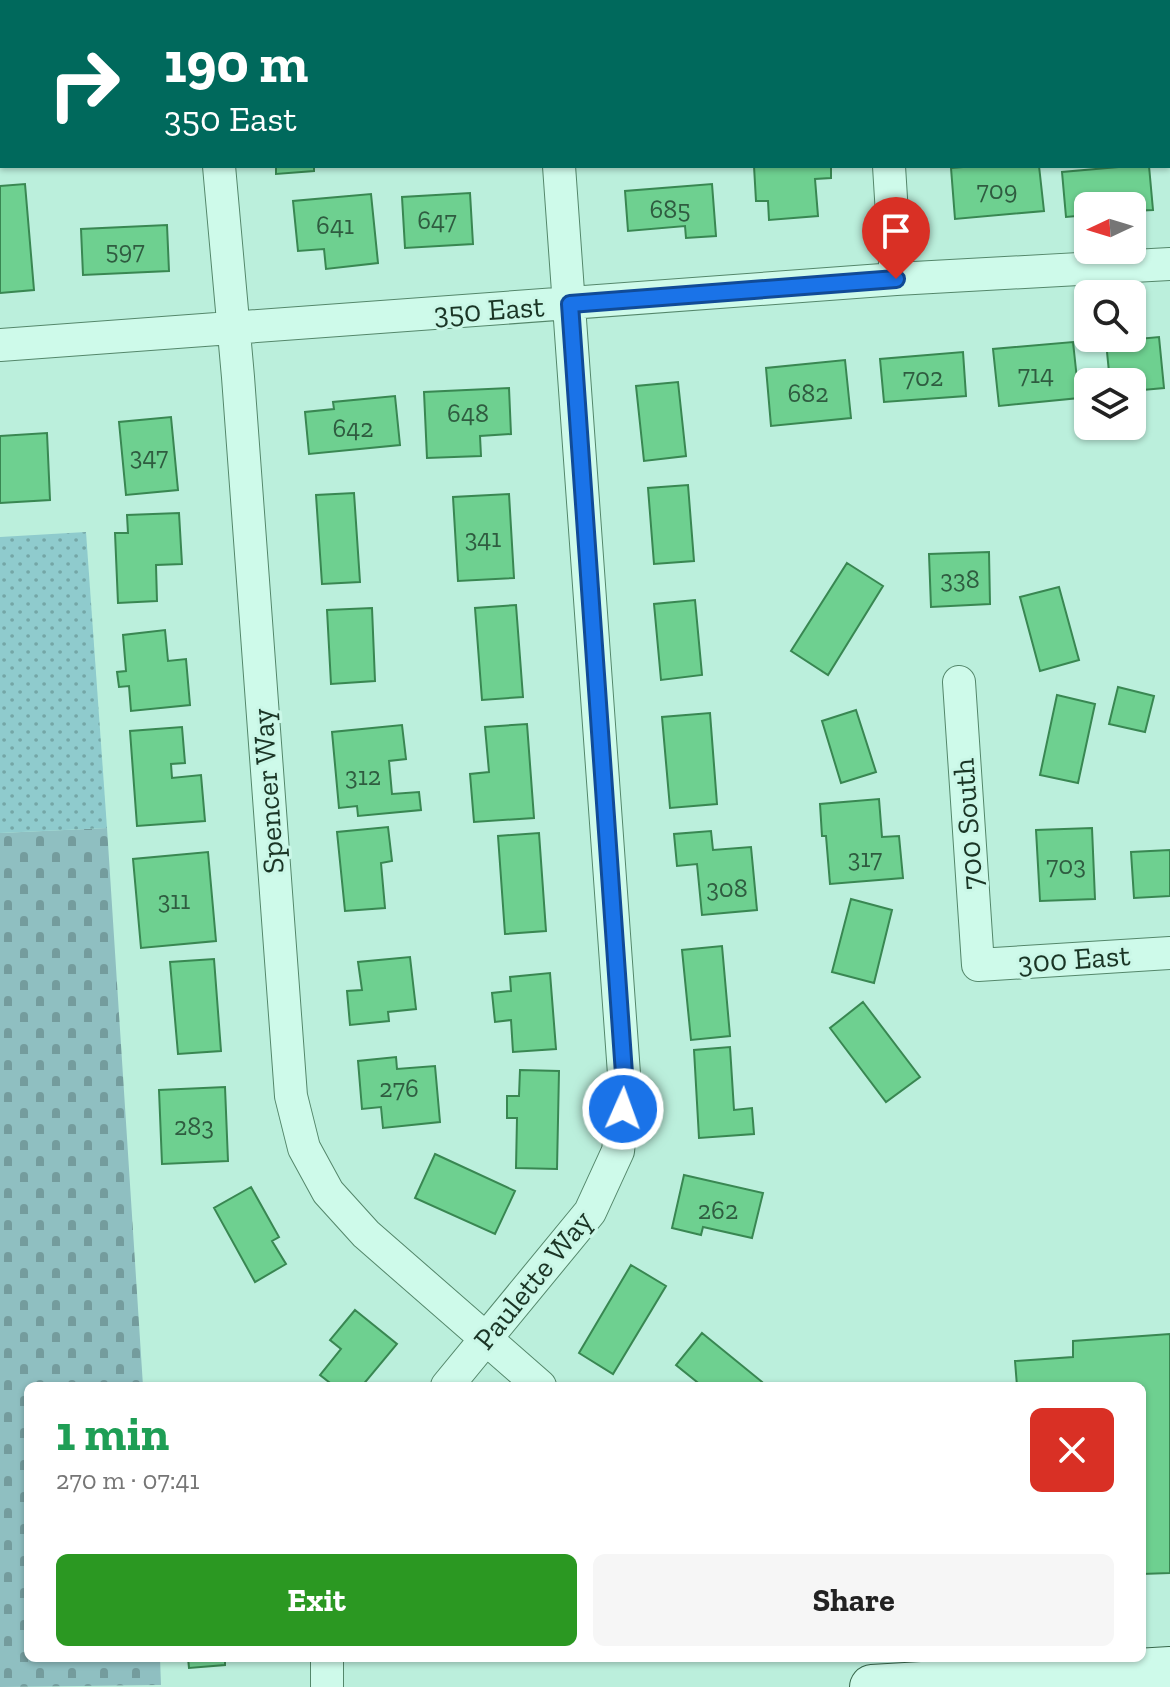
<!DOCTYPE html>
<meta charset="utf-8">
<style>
body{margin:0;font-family:"Zilla Slab",serif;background:#f6f6f6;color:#222;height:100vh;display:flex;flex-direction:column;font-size:30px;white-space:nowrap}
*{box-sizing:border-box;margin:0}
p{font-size:26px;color:#767676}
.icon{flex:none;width:44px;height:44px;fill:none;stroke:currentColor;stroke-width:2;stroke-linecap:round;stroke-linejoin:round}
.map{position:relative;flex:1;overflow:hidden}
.panel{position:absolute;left:24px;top:1382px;width:1122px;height:280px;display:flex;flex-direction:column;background:#fff;border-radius:12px;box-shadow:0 2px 6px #0004}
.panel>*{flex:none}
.guide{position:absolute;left:0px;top:0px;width:1170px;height:168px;box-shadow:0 2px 6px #0004;background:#00695c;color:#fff;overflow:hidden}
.needle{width:52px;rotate:266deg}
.tools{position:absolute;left:1074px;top:192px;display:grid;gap:16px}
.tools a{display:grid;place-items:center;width:72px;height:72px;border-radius:12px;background:#fff;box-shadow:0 2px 6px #0004;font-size:40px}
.pin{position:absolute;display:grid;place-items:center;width:68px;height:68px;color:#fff;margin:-82px -34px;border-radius:50% 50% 50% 0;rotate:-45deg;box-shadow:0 0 8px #0007}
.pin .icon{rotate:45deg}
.me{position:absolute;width:88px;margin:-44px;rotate:2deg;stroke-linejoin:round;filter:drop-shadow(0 0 6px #0008)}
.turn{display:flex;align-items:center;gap:28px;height:168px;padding:0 32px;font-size:36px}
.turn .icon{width:104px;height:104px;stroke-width:2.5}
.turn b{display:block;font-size:56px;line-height:68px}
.round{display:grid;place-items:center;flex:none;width:84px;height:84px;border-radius:12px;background:#f6f6f6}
.overview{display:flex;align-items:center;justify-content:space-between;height:136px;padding:0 32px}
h1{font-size:48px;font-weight:800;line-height:60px;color:#1e9e55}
.action{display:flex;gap:16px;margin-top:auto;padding:16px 32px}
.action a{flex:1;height:92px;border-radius:12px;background:#2b9822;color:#fff;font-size:32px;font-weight:800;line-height:92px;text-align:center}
.action a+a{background:#f6f6f6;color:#222}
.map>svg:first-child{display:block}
.cemetery{fill:url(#cemetery-stones)}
.park{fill:url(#park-dots)}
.building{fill:#6ed090;stroke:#398752;stroke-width:2}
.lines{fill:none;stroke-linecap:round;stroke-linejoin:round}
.street-casing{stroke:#54876b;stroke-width:34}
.secondary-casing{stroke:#38684c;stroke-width:46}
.street{stroke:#cefaea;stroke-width:32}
.secondary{stroke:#cefaea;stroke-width:44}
.route-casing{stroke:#114b97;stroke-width:20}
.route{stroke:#1a73e8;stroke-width:14}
.labels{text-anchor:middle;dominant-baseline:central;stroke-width:6;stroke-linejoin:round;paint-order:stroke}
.number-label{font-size:26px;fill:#2f5c40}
.street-label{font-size:30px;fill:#1a3525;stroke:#caf7e7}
</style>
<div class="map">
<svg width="1170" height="1687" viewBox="0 0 1170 1687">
<defs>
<pattern id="cemetery-stones" width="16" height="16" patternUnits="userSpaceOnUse" patternTransform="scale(2)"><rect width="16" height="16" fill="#8fbfc1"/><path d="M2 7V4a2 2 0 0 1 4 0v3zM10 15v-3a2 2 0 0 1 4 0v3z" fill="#749c9d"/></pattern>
<pattern id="park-dots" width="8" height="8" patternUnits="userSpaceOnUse" patternTransform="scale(2)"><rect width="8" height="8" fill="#8fcbcd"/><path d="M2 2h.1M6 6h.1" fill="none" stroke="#74a6a6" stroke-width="1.8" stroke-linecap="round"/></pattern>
</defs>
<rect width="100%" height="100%" fill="#bbefdc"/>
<path class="cemetery" d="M107,828L143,1386H28V1658H160L161,1685L0,1687V833Z"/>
<path class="park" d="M86,532L107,828L0,833V537Z"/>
<path class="building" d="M1168,10L1170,11V104L1168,102Z
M276,166H314V171L276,174Z
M754,166H831V178L815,179L818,216L769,220L768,201H756Z
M975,166H1039L1044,211L955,219L951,168Z
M1130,166H1149L1153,210L1132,211V206H1088V215L1066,217L1062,172Z
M25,184L34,290L0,293V186Z
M712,184L716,236L686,238L685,226L628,231L625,191Z
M470,193L473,244L405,248L402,197Z
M371,194L378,263L326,269L324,249L298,251L293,201Z
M167,225L169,271L83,275L81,229Z
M1159,337L1164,388L1132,391V382H1110L1106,342Z
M1073,342L1079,398L999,406L993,349Z
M963,352L966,396L884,402L880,359Z
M845,360L851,418L771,426L766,368Z
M678,382L686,456L644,461L636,386Z
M509,388L511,434L480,436L481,456L427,458L424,392Z
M395,396L400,445L309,454L305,412L334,409L333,402Z
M171,417L178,490L126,495L119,422Z
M47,433L50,500L0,503V436Z
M688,485L694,561L654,564L648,488Z
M354,493L360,582L322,584L316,495Z
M509,494L514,578L458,581L453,497Z
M179,513L182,564L156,565L157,601L118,603L115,533H128L127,515Z
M989,552L990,604L931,607L929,554Z
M847,563L883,586L828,675L791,651Z
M1059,587L1079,660L1040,671L1020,597Z
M695,600L702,675L661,680L654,604Z
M516,605L523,697L482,700L475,608Z
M372,608L375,681L331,684L327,610Z
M165,630L168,661L186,659L190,705L131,711L129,686L119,687L117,672L126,671L123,635Z
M1118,687L1154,696L1145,732L1109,724Z
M1057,695L1095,704L1078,783L1040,775Z
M856,710L876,772L841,783L822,721Z
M710,713L717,804L670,808L662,717Z
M527,724L534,818L474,822L470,774L489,772L485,727Z
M402,725L406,759L389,761L392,794L419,792L421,810L358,816L357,806L339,808L332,732Z
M182,727L185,763L171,764L172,778L201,775L205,821L137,826L130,731Z
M879,799L882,837L899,836L903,878L830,884L826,836H822L820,804Z
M388,827L392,861L381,863L385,908L345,911L337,832Z
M1092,828L1095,899L1040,901L1036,830Z
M711,831L713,850L751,847L757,910L702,915L697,864L677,866L674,834Z
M539,833L546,931L505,934L498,836Z
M1170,850V896L1134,898L1131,852Z
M208,852L216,941L141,948L133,859Z
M851,899L892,910L874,983L832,972Z
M722,946L730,1036L691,1040L682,950Z
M410,957L416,1009L388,1012L389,1021L350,1025L347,991L362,990L358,962Z
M214,959L221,1051L178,1054L170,962Z
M550,973L556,1049L513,1052L511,1020L495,1022L492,993L511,991L510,977Z
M863,1002L920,1077L886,1102L830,1028Z
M730,1047L734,1110L752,1108L754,1134L699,1138L694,1050Z
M396,1057L397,1069L435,1066L440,1122L383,1128L381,1107L362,1109L358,1061Z
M520,1070L559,1071L557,1169L516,1168L517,1118H507V1096H519Z
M225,1087L228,1161L162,1164L159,1090Z
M435,1154L515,1191L495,1234L415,1198Z
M684,1175L763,1193L752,1238L703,1227L701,1235L672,1228Z
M251,1187L279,1237L272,1241L286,1264L255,1282L214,1208Z
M631,1265L666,1286L613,1374L579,1353Z
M355,1310L397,1344L362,1386H334L320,1375L341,1349L330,1340Z
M702,1333L767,1386H702L676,1365Z
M1170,1334V1573L1142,1574V1386H1017L1015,1361L1073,1357V1341Z
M188,1658H225V1665L189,1668Z"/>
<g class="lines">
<g class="street-casing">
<path id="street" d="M204,0V2
M546,0V2
M878,0V2
M219,166L238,377L291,1096L304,1148L328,1192L366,1234L540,1386
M889,166L896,279
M0,345L896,279L1170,264
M959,682L978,965L1170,953
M447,1386L590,1212L618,1151L625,1088L559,166
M327,1658V1687"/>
</g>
<g class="secondary-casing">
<path id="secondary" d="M872,1687L1170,1669"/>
</g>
<use href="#street" class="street"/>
<use href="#secondary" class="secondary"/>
</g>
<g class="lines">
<g class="route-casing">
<path id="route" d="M623,1109L625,1088L570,304L896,279"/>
</g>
<use href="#route" class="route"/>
</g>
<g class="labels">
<g class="number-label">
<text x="997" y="190">709</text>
<text x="670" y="209">685</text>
<text x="437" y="220">647</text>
<text x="335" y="225">641</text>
<text x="125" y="250">597</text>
<text x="1036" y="374">714</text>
<text x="923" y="377">702</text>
<text x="808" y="393">682</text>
<text x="468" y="413">648</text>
<text x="353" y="428">642</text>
<text x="149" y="456">347</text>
<text x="483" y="538">341</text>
<text x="960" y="579">338</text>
<text x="363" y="776">312</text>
<text x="865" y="858">317</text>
<text x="1066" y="865">703</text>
<text x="727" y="888">308</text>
<text x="174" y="900">311</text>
<text x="399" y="1088">276</text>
<text x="194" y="1126">283</text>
<text x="718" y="1210">262</text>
</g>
<g class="street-label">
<text transform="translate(489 310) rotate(-4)">350 East</text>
<text transform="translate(268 791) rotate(-94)">Spencer Way</text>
<text transform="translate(968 824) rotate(-94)">700 South</text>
<text transform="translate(1074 959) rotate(-4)">300 East</text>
<text transform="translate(533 1280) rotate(-51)">Paulette Way</text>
</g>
</g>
</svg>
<div class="tools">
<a><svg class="needle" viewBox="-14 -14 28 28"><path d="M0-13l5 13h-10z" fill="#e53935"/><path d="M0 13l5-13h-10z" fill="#767676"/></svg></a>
<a><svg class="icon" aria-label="search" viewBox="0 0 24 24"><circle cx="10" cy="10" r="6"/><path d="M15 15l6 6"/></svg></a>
<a><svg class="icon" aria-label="layers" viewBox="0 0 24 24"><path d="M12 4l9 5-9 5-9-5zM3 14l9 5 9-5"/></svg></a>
</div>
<div class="pin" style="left:896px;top:279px;background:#d93025"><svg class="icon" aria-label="arrive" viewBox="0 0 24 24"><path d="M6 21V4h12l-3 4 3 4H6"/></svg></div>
<svg class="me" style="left:623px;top:1109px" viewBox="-20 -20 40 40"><circle r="17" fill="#1a73e8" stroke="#fff" stroke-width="3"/><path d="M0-11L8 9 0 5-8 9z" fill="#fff"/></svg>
<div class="guide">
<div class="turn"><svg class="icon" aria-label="right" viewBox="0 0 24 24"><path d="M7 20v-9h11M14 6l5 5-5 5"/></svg><div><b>190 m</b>350 East</div></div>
</div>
<section class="panel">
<div class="overview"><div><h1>1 min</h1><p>270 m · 07:41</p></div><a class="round" style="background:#d93025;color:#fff"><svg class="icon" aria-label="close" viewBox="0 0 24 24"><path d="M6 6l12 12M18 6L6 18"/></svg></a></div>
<div class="action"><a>Exit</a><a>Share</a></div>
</section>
</div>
